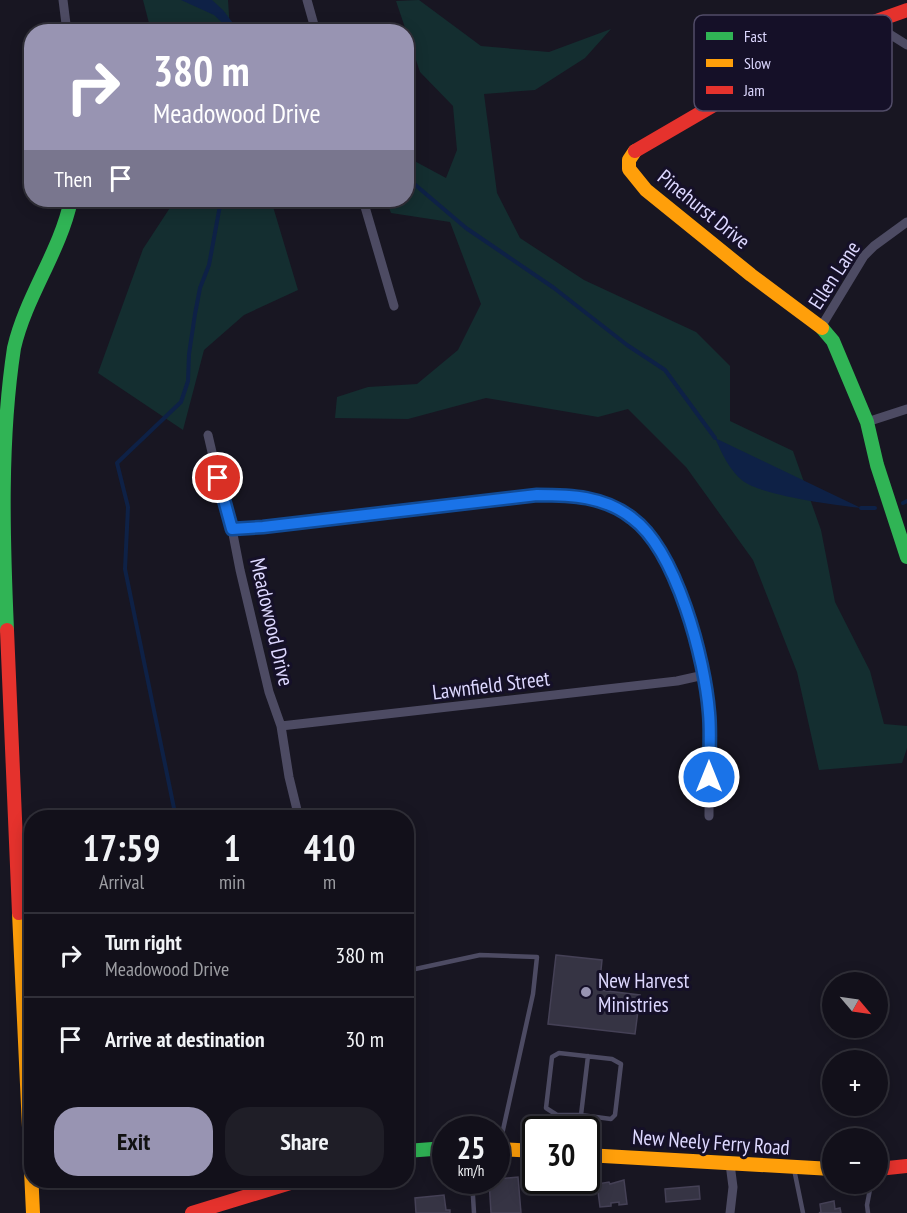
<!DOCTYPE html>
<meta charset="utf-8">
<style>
body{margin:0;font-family:"PT Sans Narrow",sans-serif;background:#1f1e27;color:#f1f3f6;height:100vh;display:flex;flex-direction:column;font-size:22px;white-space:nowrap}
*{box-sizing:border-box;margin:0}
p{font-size:20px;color:#9c9da2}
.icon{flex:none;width:33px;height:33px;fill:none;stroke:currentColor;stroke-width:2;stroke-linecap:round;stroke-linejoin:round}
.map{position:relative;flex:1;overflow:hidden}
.sheet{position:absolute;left:24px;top:810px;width:390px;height:378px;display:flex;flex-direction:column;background:#12101a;border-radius:24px;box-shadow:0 3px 15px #0003,0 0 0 2px #313039}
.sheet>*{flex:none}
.top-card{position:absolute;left:24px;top:24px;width:390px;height:183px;border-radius:24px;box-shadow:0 3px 15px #0003,0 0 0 2px #313039;background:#9894b2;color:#fff;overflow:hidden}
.needle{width:39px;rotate:119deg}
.tools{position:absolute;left:822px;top:972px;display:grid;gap:12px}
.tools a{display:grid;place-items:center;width:66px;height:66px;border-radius:50%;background:#12101a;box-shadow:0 3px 15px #0003,0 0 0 2px #313039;font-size:30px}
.speed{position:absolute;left:432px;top:1116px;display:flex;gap:12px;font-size:30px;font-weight:700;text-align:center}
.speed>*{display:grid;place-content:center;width:78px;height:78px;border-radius:50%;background:#12101a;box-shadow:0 3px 15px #0003,0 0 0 2px #313039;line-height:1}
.speed small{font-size:15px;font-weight:400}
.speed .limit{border:3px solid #111;border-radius:9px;background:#fff;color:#111}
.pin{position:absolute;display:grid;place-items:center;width:51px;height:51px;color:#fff;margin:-26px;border:3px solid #fff;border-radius:50%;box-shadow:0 2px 6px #0007}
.me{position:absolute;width:66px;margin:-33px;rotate:0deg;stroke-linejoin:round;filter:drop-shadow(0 0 4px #0008)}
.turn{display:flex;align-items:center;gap:21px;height:126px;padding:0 30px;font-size:27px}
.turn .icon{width:78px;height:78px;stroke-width:2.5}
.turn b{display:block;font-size:42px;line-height:51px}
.then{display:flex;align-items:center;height:57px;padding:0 30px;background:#0003;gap:12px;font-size:22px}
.eta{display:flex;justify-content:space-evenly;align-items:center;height:102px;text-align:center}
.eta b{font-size:36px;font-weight:700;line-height:42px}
.primary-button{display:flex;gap:12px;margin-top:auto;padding:12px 30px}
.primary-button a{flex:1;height:69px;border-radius:24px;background:#9894b2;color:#111;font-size:24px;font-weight:700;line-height:69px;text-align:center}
.primary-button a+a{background:#1f1e27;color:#f1f3f6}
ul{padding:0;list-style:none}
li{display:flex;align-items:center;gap:18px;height:84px;padding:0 30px;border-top:2px solid #313039}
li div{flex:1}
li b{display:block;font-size:22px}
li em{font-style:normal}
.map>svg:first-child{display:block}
.green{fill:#142e30}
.water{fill:#0e2146}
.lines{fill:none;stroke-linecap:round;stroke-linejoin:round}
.stream{stroke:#0e2146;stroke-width:4}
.building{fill:#363444;stroke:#454156;stroke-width:1.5}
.lane{stroke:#4d4b63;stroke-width:4.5}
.street{stroke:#4d4b63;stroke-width:9}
.fast{stroke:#30b455;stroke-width:14}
.slow{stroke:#ff9f0a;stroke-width:14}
.jam{stroke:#e5322d;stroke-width:14}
.route-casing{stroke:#114b97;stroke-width:15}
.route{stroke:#1a73e8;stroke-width:10}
.poi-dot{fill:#9894b2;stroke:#151028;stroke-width:2}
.labels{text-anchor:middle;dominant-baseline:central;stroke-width:6;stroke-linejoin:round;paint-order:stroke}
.street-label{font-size:21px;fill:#ddd8ff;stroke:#151028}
.poi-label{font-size:21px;fill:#ddd8ff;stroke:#151028;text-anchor:start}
.key{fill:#151028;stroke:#514c68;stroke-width:1.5}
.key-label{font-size:16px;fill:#ddd8ff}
</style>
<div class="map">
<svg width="907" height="1213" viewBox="0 0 907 1213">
<rect width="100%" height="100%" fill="#181622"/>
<path class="green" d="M143,0H228L230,31H151Z
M419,0L481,46L549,52L611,29L585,58L535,90L484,94L497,193L520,238L584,280L696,332L730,366V421L793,451L821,530L835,602L870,671L884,724L907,726V748L902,763L819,770L797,672L753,560L686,467L628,409L598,417L486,398L408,419L335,418L337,397L368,387L417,384L458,350L481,304L450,222L391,213L386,200H406L407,157L446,178L457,150L453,106L420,72L396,1Z
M175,200H271L298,290L244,315L204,350L183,430L98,373L143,249Z"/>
<path class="water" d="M181,0H212L223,10L239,31H231L214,15Z
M715,438L861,508C835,505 763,496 743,481C730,471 722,454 715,438Z"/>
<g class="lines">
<path class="stream" d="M406,177L466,228L554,288L627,345L665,370L715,438
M903,503L907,501
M861,508H875
M176,818L125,569L128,507L117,463L181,402L188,381L189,354L195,314L200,288L209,265L221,200"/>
</g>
<path class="building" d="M556,955L602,960L599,990L640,995L635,1034L548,1024Z
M518,1177L521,1213H491L489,1180Z
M624,1180L627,1204L619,1205V1202L611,1203V1206L600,1207L597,1184L609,1182L610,1184Z
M699,1186L700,1199L666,1202L665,1189Z
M444,1195L446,1210H450V1213H416L415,1198Z
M834,1201L835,1209L840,1208L841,1213H819L821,1212L820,1204Z"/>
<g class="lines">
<path class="lane" d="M406,971L480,955L537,957L533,994L499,1148
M559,1053L612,1059L621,1064L615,1115L611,1119L581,1115H557L546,1108L552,1057Z
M581,1115L588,1056
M554,1130L557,1115
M794,1169L803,1213
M472,1180L474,1213
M868,1213L867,1205L871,1184"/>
<path class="street" d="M63,0L67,32
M307,0L316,32
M872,23L907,45
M363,200L394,306
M821,327L864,256L874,246L907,222
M867,422L907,409
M208,435L223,499L232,529L240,570L269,692L281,726L289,777L299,818
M232,529L263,527L537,495C564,495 588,495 613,506C673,533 706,654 709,715C711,749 709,783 709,816
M281,726L677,681L704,675
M730,1164L733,1187L730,1213"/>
<path class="fast" d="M822,328L833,341L867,422L877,465L907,557
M7,630C3,537 0,440 14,348C26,296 60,252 71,200
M406,1151L446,1148"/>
<path class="slow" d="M635,151L629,160V169L646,190L751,275L822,328
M19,913L33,1213
M496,1149L536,1151
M586,1155L832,1169"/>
<path class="jam" d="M635,151L810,49L848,31L907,10
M7,630L19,913
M878,1169L907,1166
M192,1213L300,1180"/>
</g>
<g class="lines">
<g class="route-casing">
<path id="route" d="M218,478L232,529L263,527L537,495C571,495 604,496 632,518C677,551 705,660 709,713C711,734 709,756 709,777"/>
</g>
<use href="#route" class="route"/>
</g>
<circle class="poi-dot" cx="586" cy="992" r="6"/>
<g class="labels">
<g class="street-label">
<text transform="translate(704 209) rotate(39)">Pinehurst Drive</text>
<text transform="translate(834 275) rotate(-57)">Ellen Lane</text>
<text transform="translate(272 622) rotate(77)">Meadowood Drive</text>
<text transform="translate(491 685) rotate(-7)">Lawnfield Street</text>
<text transform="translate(711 1142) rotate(4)">New Neely Ferry Road</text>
</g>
<g class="poi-label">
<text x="598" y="980">New Harvest<tspan x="598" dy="24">Ministries</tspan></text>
</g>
</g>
<rect x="694" y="15" width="198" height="96" rx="9" class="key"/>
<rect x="706" y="32" width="27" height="8" fill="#30b455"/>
<rect x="706" y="59" width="27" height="8" fill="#ff9f0a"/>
<rect x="706" y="86" width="27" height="8" fill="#e5322d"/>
<g class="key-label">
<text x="744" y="42">Fast</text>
<text x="744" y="69">Slow</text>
<text x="744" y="96">Jam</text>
</g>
</svg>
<div class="tools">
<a><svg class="needle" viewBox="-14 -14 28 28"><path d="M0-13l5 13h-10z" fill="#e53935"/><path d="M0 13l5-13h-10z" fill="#9c9da2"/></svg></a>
<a>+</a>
<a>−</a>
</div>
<div class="speed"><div>25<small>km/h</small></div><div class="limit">30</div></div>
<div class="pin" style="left:218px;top:478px;background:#d93025"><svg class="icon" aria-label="arrive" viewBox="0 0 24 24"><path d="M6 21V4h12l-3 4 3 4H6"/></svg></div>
<svg class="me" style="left:709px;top:777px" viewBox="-20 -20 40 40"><circle r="17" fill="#1a73e8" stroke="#fff" stroke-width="3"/><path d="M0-11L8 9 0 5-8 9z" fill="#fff"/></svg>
<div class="top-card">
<div class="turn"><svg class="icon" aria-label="right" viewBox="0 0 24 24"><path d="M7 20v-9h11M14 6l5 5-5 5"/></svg><div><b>380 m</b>Meadowood Drive</div></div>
<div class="then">Then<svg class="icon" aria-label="arrive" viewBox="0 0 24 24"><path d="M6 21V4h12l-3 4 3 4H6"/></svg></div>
</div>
<section class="sheet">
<div class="eta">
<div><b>17:59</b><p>Arrival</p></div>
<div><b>1</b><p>min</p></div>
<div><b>410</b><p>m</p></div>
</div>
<ul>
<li><svg class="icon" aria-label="right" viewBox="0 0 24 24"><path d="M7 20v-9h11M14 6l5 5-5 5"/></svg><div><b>Turn right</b><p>Meadowood Drive</p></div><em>380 m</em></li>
<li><svg class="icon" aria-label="arrive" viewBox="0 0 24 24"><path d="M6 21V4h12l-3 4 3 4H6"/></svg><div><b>Arrive at destination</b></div><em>30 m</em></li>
</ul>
<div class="primary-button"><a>Exit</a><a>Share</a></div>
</section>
</div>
